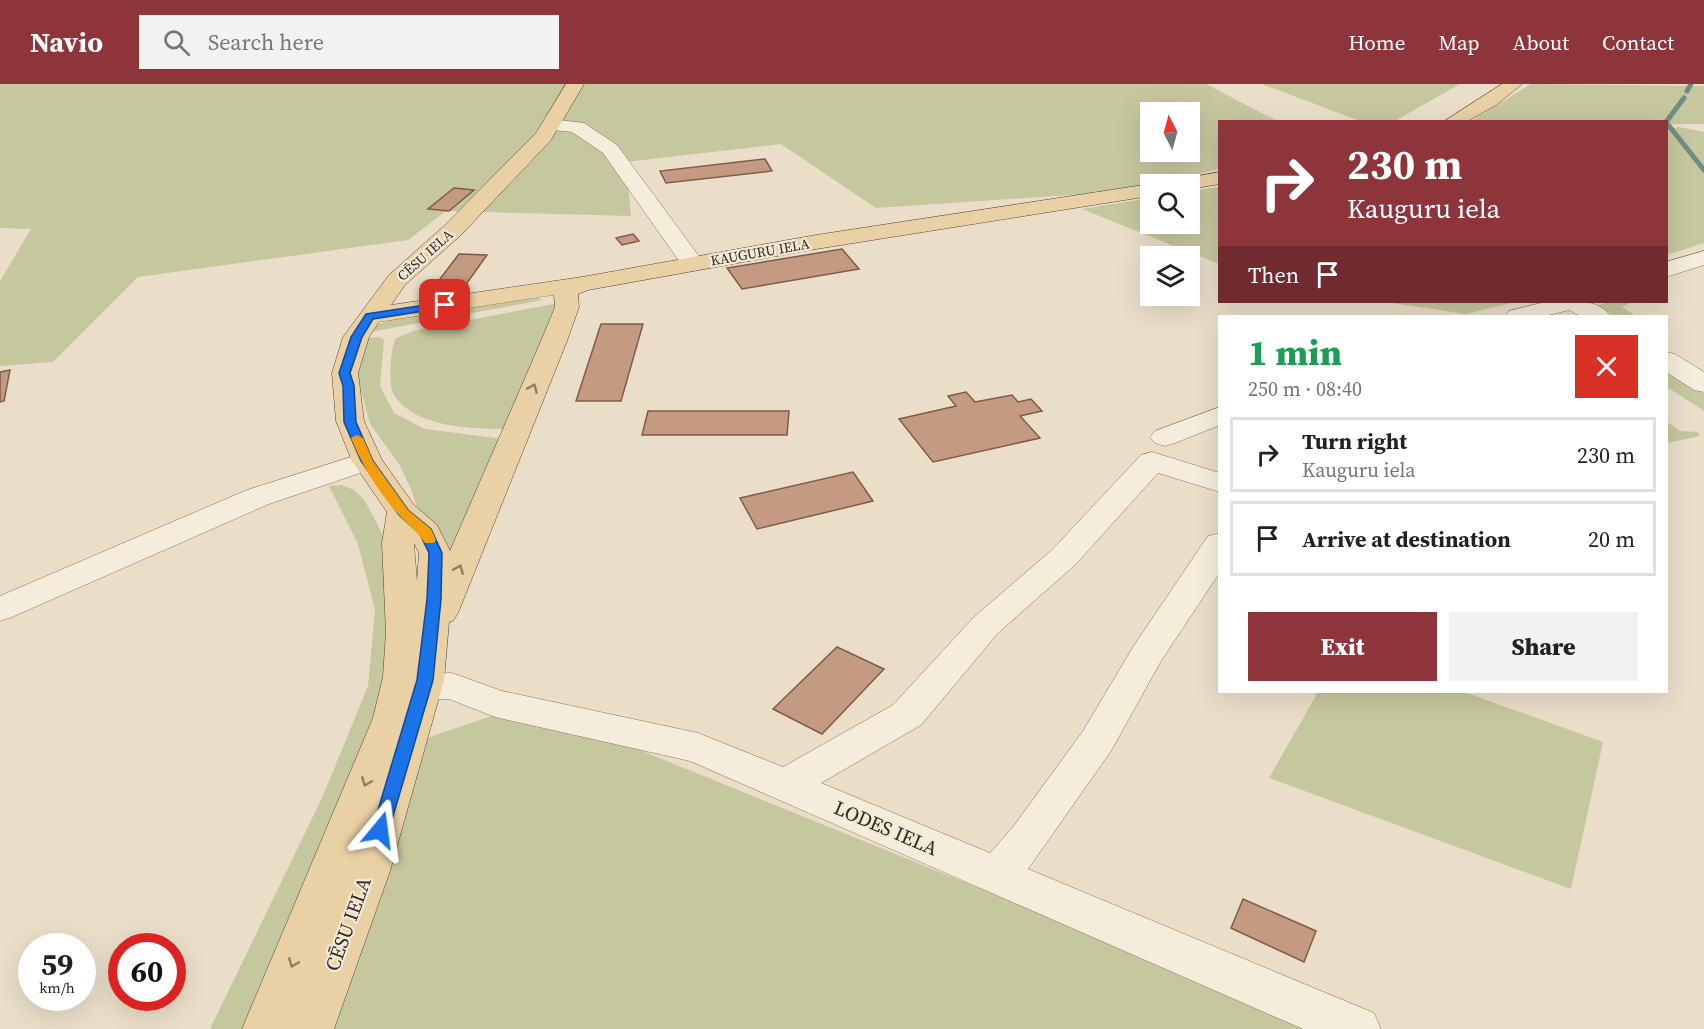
<!DOCTYPE html>
<meta charset="utf-8">
<style>
body{margin:0;font-family:"Source Serif 4",serif;background:#f2f2f2;color:#222;height:100vh;display:flex;flex-direction:column;font-size:22px;white-space:nowrap}
*{box-sizing:border-box;margin:0}
p{font-size:20px;color:#767676}
.icon{flex:none;width:33px;height:33px;fill:none;stroke:currentColor;stroke-width:2;stroke-linecap:round;stroke-linejoin:round}
.map{position:relative;flex:1;overflow:hidden}
.details{position:absolute;left:1218px;top:231px;width:450px;height:378px;display:flex;flex-direction:column;background:#fff;border-radius:0px;box-shadow:0 6px 24px #0002}
.details>*{flex:none}
.hud{position:absolute;left:1218px;top:36px;width:450px;height:183px;border-radius:0px;box-shadow:0 6px 24px #0002;background:#8e353c;color:#fff;overflow:hidden}
.needle{width:39px;rotate:354deg}
.controls{position:absolute;left:1140px;top:18px;display:grid;gap:12px}
.controls a{display:grid;place-items:center;width:60px;height:60px;border-radius:0px;background:#fff;box-shadow:0 6px 24px #0002;font-size:30px}
.speed{position:absolute;left:18px;top:849px;display:flex;gap:12px;font-size:30px;font-weight:700;text-align:center}
.speed>*{display:grid;place-content:center;width:78px;height:78px;border-radius:50%;background:#fff;box-shadow:0 6px 24px #0002;line-height:1}
.speed small{font-size:15px;font-weight:400}
.speed .limit{border:9px solid #d22;background:#fff;color:#111}
.pin{position:absolute;display:grid;place-items:center;width:51px;height:51px;color:#fff;margin:-26px;border-radius:12px;box-shadow:0 3px 9px #0006}
.me{position:absolute;width:66px;margin:-33px;rotate:16deg;stroke-linejoin:round;filter:drop-shadow(0 0 4px #0008)}
.turn{display:flex;align-items:center;gap:21px;height:126px;padding:0 30px;font-size:27px}
.turn .icon{width:78px;height:78px;stroke-width:2.5}
.turn b{display:block;font-size:42px;line-height:51px}
.then{display:flex;align-items:center;height:57px;padding:0 30px;background:#0003;gap:12px;font-size:22px}
.round{display:grid;place-items:center;flex:none;width:63px;height:63px;border-radius:0px;background:#f2f2f2}
.overview{display:flex;align-items:center;justify-content:space-between;height:102px;padding:0 30px}
h1{font-size:36px;font-weight:800;line-height:45px;color:#1e9e55}
.primary-button{display:flex;gap:12px;margin-top:auto;padding:12px 30px}
.primary-button a{flex:1;height:69px;border-radius:0px;background:#8e353c;color:#fff;font-size:24px;font-weight:800;line-height:69px;text-align:center}
.primary-button a+a{background:#f2f2f2;color:#222}
ul{padding:0;list-style:none}
li{display:flex;align-items:center;gap:18px;height:75px;margin:0 12px 9px;padding:0 18px;border:3px solid #e0e0e0;border-radius:0px}
li div{flex:1}
li b{display:block;font-size:22px}
li em{font-style:normal}
header{display:flex;align-items:center;gap:36px;box-sizing:border-box;height:84px;padding:0 30px;background:#8e353c;color:#fff}
header strong{font-size:28px}
nav{display:flex;gap:33px;margin-inline-start:auto;font-size:21px}
.search{width:420px;height:54px;background:#f2f2f2;display:flex;align-items:center;gap:15px;box-sizing:border-box;padding:0 21px;border-radius:0px;color:#767676;font-size:22px}
.map>svg:first-child{display:block}
.green{fill:#c5c79e;fill-rule:evenodd}
.lines{fill:none;stroke-linecap:round;stroke-linejoin:round}
.stream{stroke:#708d84;stroke-width:5}
.building{fill:#c49a83;stroke:#815b48;stroke-width:1.5}
.minor-casing{stroke:#85715f;stroke-width:1}
.major-casing{stroke:#534033;stroke-width:1}
.minor{fill:#f6ecdb;fill-rule:evenodd}
.major{fill:#e9d0a5;fill-rule:evenodd}
.oneway{stroke:#907d63}
.route{fill:#1a73e8;stroke:#114b97;stroke-width:1.5}
.slow{fill:#f59e0b}
.labels{text-anchor:middle;dominant-baseline:central;stroke-width:4.5;stroke-linejoin:round;paint-order:stroke}
.far-street-label{font-size:14px;fill:#372a21;stroke:#f2e9d8}
.near-street-label{font-size:20px;fill:#372a21;stroke:#f2e9d8}
</style>
<header>
<strong>Navio</strong>
<div class="search"><svg class="icon" aria-label="search" viewBox="0 0 24 24"><circle cx="10" cy="10" r="6"/><path d="M15 15l6 6"/></svg>Search here</div>
<nav><a>Home</a><a>Map</a><a>About</a><a>Contact</a></nav>
</header>
<div class="map">
<svg width="1704" height="945" viewBox="0 0 1704 945">
<rect width="100%" height="100%" fill="#eadec9"/>
<path class="green" d="M0,0H1206L1277,37L1220,38L1219,85L1130,107L876,124L781,60L626,78L631,132L446,127L408,156L138,193L53,278L0,282V197L31,145L0,144ZM1150,28H1190V68H1150Z
M1262,0H1460L1395,37L1357,36Z
M1531,0L1704,2V40H1668L1670,45L1679,43L1704,48V159L1667,171L1666,38L1471,37Z
M1219,103V180L1082,125L1150,114V140H1190V107Z
M537,214L543,216L365,249L379,240L401,233Z
M1386,218H1515L1466,230Z
M1608,218H1632L1622,223L1636,232H1615L1596,222Z
M553,220L558,224L508,345C474,345 412,344 393,309C388,299 391,266 395,255L413,247Z
M380,253L384,256L380,302L394,329L425,345L503,355L450,469L420,434L411,405L399,380L370,340L359,299L356,278L365,254Z
M1666,287L1704,310V327L1667,303Z
M1667,338L1680,347L1698,348L1700,352L1667,359Z
M342,401L354,406L365,417L387,459L389,604L252,945H210L322,714L368,602L375,526L358,460L329,402Z
M1318,608H1464L1603,658L1571,805L1269,694Z
M495,631L625,660L1326,945H328L427,654Z"/>
<g class="lines">
<path class="stream" d="M1687,7L1691,0
M1666,38L1704,86
M1666,38L1684,14"/>
</g>
<path class="building" d="M765,75L772,87L666,99L660,87Z
M454,104L474,106L449,127L428,125Z
M633,150L639,157L622,161L616,154Z
M842,165L859,185L742,205L727,184Z
M459,170L487,171L462,206L433,204Z
M601,240H643L621,317H576Z
M10,286L4,317L0,318V288Z
M966,308L975,318L1012,311L1018,318L1031,315L1042,327L1020,332L1040,354L933,378L899,335L956,322L948,312Z
M648,327H789L787,351H642Z
M853,388L873,417L757,445L740,414Z
M837,563L884,585L822,650L773,625Z
M1243,815L1316,847L1304,878L1231,844Z"/>
<g class="lines">
<g class="minor-casing">
<path id="minor" d="M551,35L584,39L617,61L704,179L700,184L692,186L684,184L603,69L572,48L544,45L542,41L544,37Z
M1704,167V181L1666,193V178Z
M1545,218C1567,218 1597,212 1610,232H1580L1569,226L1545,232H1506L1509,227Z
M1666,268L1675,270L1704,288V308L1694,306L1666,288Z
M1220,323V341L1175,359L1165,362L1155,359L1150,353L1155,347Z
M367,368L378,371L382,377L378,383L269,420L12,533L0,537V512L247,406Z
M1152,368L1220,389V408L1158,389L1076,480L998,549L921,641L821,699L990,769L1013,743L1083,647L1133,563L1208,452L1220,449V488L1161,577L1111,667L1028,785L1374,929L1381,945H1303L690,677L495,633L449,615L400,617L387,613L381,604L387,595L400,591L452,589L502,607L698,649L783,683L893,621L974,533L1052,466L1141,371Z"/>
</g>
<g class="major-casing">
<path id="major" d="M566,0H584L551,56L461,151L405,201L391,221L582,193L816,151L1150,100H1153H1150V112L816,165L588,206L578,210L579,223L567,257L458,529L453,537L449,538L444,596L390,787L334,945H242L373,634L383,593L386,548L382,459L387,428L352,377L336,337L332,289L343,253L389,191L445,141L536,49ZM554,211L555,223L541,257L450,467L437,441L414,421L382,376L364,337L358,289L369,253L379,238ZM414,459L419,469L417,497Z
M1502,0H1522L1496,21L1466,38H1443Z
M1220,88V100L1190,105V100H1174L1177,96Z"/>
</g>
<use href="#minor" class="minor"/>
<use href="#major" class="major"/>
</g>
<defs><path id="oneway-chevron" d="M-2-3.5L2.5 0L-2 3.5" fill="none" stroke-width="1.6" stroke-linecap="round" stroke-linejoin="round" transform="scale(1.5)"/></defs>
<g class="oneway">
<use href="#oneway-chevron" transform="translate(533 304) rotate(-66)"/>
<use href="#oneway-chevron" transform="translate(459 485) rotate(-68)"/>
<use href="#oneway-chevron" transform="translate(366 698) rotate(112)"/>
<use href="#oneway-chevron" transform="translate(293 879) rotate(112)"/>
</g>
<path class="route" d="M445,218L449,219V223L373,235L362,253L350,289L354,302L356,338L373,377L408,426L431,445L442,469L441,515L433,596L389,746L386,751L380,753L374,751L372,746L417,596L427,515L429,469L420,450L399,431L361,377L344,338L343,302L339,289L351,253L366,230Z"/>
<path class="slow" d="M357,351L363,354L373,377L408,426L431,445L436,456L434,459H425C417,447 408,441 399,431C379,409 362,381 351,354Z"/>
<g class="labels">
<g class="far-street-label">
<text transform="translate(760 168) rotate(-10)">KAUGURU IELA</text>
<text transform="translate(425 171) rotate(-42)">CĒSU IELA</text>
</g>
<g class="near-street-label">
<text transform="translate(886 744) rotate(23)">LODES IELA</text>
<text transform="translate(348 840) rotate(-70)">CĒSU IELA</text>
</g>
</g>
</svg>
<div class="controls">
<a><svg class="needle" viewBox="-14 -14 28 28"><path d="M0-13l5 13h-10z" fill="#e53935"/><path d="M0 13l5-13h-10z" fill="#767676"/></svg></a>
<a><svg class="icon" aria-label="search" viewBox="0 0 24 24"><circle cx="10" cy="10" r="6"/><path d="M15 15l6 6"/></svg></a>
<a><svg class="icon" aria-label="layers" viewBox="0 0 24 24"><path d="M12 4l9 5-9 5-9-5zM3 14l9 5 9-5"/></svg></a>
</div>
<div class="speed"><div>59<small>km/h</small></div><div class="limit">60</div></div>
<div class="pin" style="left:445px;top:221px;background:#d93025"><svg class="icon" aria-label="arrive" viewBox="0 0 24 24"><path d="M6 21V4h12l-3 4 3 4H6"/></svg></div>
<svg class="me" style="left:380px;top:746px" viewBox="-20 -20 40 40"><path d="M0-17L14 15 0 8-14 15z" fill="#1a73e8" stroke="#fff" stroke-width="4"/></svg>
<div class="hud">
<div class="turn"><svg class="icon" aria-label="right" viewBox="0 0 24 24"><path d="M7 20v-9h11M14 6l5 5-5 5"/></svg><div><b>230 m</b>Kauguru iela</div></div>
<div class="then">Then<svg class="icon" aria-label="arrive" viewBox="0 0 24 24"><path d="M6 21V4h12l-3 4 3 4H6"/></svg></div>
</div>
<section class="details">
<div class="overview"><div><h1>1 min</h1><p>250 m · 08:40</p></div><a class="round" style="background:#d93025;color:#fff"><svg class="icon" aria-label="close" viewBox="0 0 24 24"><path d="M6 6l12 12M18 6L6 18"/></svg></a></div>
<ul>
<li><svg class="icon" aria-label="right" viewBox="0 0 24 24"><path d="M7 20v-9h11M14 6l5 5-5 5"/></svg><div><b>Turn right</b><p>Kauguru iela</p></div><em>230 m</em></li>
<li><svg class="icon" aria-label="arrive" viewBox="0 0 24 24"><path d="M6 21V4h12l-3 4 3 4H6"/></svg><div><b>Arrive at destination</b></div><em>20 m</em></li>
</ul>
<div class="primary-button"><a>Exit</a><a>Share</a></div>
</section>
</div>
